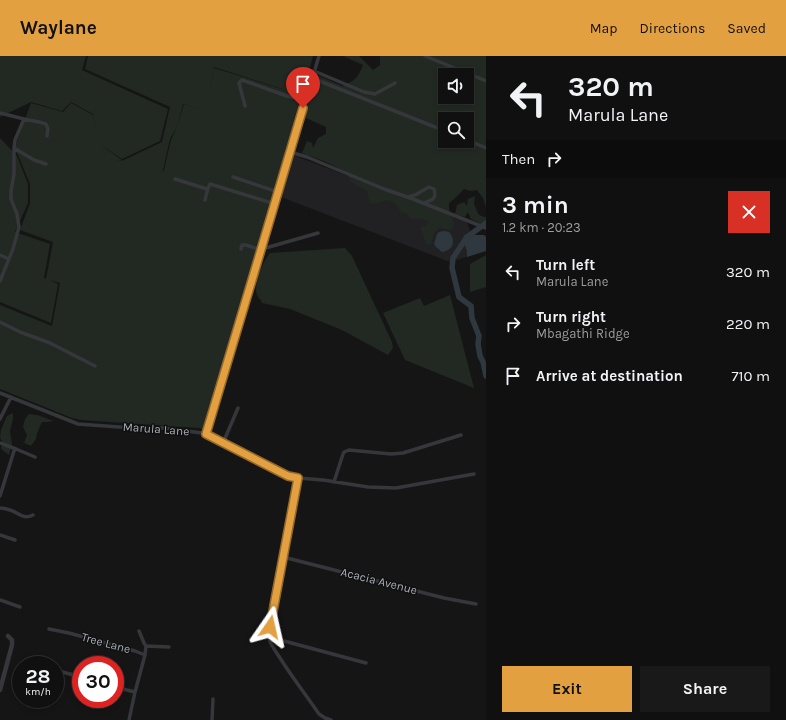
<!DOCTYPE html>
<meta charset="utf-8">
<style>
body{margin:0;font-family:Karla,sans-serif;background:#191919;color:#f1f3f6;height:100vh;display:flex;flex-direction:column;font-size:15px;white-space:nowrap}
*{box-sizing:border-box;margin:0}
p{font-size:13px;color:#9c9d9f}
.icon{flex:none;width:22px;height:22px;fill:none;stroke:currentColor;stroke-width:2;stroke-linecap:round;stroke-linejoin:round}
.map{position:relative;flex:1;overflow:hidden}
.panel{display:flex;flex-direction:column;background:#101010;width:300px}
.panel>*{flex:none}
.guide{background:#101010;color:#f1f3f6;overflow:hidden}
.tools{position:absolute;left:438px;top:12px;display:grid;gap:8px}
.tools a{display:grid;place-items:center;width:36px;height:36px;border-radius:0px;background:#101010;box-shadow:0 2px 6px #0003,0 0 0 1px #303030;font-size:20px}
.speed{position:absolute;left:12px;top:600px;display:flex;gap:8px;font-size:20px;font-weight:700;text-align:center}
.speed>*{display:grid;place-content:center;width:52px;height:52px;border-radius:50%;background:#101010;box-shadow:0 2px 6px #0003,0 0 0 1px #303030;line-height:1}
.speed small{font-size:10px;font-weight:400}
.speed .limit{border:6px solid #d22;background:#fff;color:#111}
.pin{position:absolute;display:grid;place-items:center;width:34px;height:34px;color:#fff;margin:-41px -17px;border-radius:50% 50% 50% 0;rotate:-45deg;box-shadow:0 0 4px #0007}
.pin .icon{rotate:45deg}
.me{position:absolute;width:44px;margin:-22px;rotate:11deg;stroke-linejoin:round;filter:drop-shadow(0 0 3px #0008)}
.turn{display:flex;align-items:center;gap:14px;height:84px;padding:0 16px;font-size:18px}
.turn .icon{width:52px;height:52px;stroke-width:2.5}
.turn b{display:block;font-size:28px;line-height:34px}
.then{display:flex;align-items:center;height:38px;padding:0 16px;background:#0003;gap:8px;font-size:15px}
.round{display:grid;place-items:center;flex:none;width:42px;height:42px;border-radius:0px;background:#191919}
.overview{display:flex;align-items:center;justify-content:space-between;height:68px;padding:0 16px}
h1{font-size:24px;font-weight:700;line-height:30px}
.action{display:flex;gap:8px;margin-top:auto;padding:8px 16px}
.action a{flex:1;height:46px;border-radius:0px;background:#e2a041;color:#111;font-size:16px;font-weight:700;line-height:46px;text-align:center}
.action a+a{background:#191919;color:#f1f3f6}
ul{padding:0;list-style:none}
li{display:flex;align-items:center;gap:12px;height:52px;padding:0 16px}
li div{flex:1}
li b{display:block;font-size:15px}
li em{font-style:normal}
header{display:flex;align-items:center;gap:24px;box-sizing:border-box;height:56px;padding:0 20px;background:#e2a041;color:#111}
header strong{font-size:19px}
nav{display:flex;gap:22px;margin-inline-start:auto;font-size:14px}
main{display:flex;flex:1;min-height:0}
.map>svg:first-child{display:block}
.built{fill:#212123}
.green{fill:#212922;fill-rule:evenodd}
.water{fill:#2f383e}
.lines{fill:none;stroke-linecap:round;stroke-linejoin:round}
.river{stroke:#2f383e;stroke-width:5.5}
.minor{stroke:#36373b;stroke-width:3.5}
.tertiary{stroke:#36373b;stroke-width:4.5}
.route-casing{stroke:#93682a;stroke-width:10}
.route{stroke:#e2a041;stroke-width:7}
.labels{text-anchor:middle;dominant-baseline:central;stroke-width:3;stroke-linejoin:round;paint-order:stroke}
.street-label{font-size:12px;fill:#a8adb5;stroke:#101011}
</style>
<header>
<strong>Waylane</strong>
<nav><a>Map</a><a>Directions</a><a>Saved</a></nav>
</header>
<main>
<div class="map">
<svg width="486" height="664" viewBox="0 0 486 664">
<rect width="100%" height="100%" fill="#151516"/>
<path class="built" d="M293,99L465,165L468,168L471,179L475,180L484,179L486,181V195L450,206L281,141L282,134Z"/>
<path class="green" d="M0,0H86L82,14L168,53L160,85L122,103L98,87L122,104L115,106L124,104L162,86L170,51L85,13L88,0H313L305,31L301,39L214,11L208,42L199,53L183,48L177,71L170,83L163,114L161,116L164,114L171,84L177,71L184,48L199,53L208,42L214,12L301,39L250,219L204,374L199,372L81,364L72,362L0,333V249L52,270L60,227L50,224L58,228L51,267L0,246V82L17,100L28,128V147L15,176L50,188L44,222L46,223L53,186L20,174L30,147V128L18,99L15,95L17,85L31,47L63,56L71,47L93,59L97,81L93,58L71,46L62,55L31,46L0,61Z
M343,0H359L373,14L380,9V0H486V151L483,142L477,134L470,135L464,133C459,138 455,143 449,147V153L454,168L452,174L439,172L434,177L431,188L426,189L423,178L420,172L427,169L428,165C422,163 417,161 410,163L406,157H402L394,146L386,144L376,148L370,147L367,135L351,126L346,116L326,106L302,97L307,85L312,87L313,92L318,82L326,78V71L304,61L317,19L342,30C355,25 358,22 363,9ZM445,19H467V41H445ZM445,63H467V85H445Z
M475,140L474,148C478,155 476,160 486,161V170L471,163L468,156L465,161L455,158L457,149L464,146L467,150L468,143Z
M345,192L352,200L392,286L393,292L388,299L342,274L290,253L262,247C261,244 258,241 257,239C253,226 263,206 270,197Z
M486,199V231L470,236V208Z
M450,239L474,332L405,304L383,257L420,242L424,250Z
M13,357V363L10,375L12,388L9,399L1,393L2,385L0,382L1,374L7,360Z
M29,358L37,359L54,365L47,366H42L37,377L36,383L31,390L24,387L27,379L23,371L25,363Z"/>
<path class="water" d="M444,175L449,176C456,184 454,194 442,196L436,191L434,188L437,178L439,176Z
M464,179H484L486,181V195L467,201V195L463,185Z"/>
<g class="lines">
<path class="river" d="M486,167L467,181L453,202L452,212L459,241L471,250L472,262L479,280L478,288L480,300L483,306L486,320"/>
<path class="minor" d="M425,0L486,25
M314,15L364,36L375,38L395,27
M312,22L445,75
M245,50L239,27L242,24L287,40L306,44
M0,57L24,63L15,84L14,92V118L11,135V143L17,158L19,171L13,193L0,225
M24,63L39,66L46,68L48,73L47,80
M467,84L486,92
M14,92L34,104L46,108
M290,96L307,101L384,133L413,143L486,172
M233,121L278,136
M175,123L207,133
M408,141L415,139L429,131L434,133C437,143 432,144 424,147
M205,144L208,132L210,128L275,148
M241,193L242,189H246L261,194
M262,193L318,177
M0,199L9,203
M0,266L20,276L50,287L95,310
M0,337L78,368L119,371L163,372L202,377L288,420L298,422L323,424L368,431L396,432L474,418
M0,363L11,341
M206,378L319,0
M0,387L16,393
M223,387L238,352
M298,422L275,546C272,557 267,571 269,583C271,589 276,596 280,602C292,621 306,639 319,658L325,662L331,664
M334,426L343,398L344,396L349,394L391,398L403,397L461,379
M0,440L14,395L16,393L35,401
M0,452C3,452 7,453 10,454C20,457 22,464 33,459
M0,479L15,484
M283,501L444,542L476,548
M0,544L20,551
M49,573L69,577L135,595L145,599L135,636L129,664
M139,575L144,587L146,590L145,599
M269,581L366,607
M146,590L169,591
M55,614L81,621
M115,631L135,636
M212,664L213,643"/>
<path class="tertiary" d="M0,634L12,589V584L8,580"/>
</g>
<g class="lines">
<g class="route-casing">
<path id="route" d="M270,571L298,422L288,420L206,378L252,224L303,52"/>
</g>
<use href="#route" class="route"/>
</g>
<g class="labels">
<g class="street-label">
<text transform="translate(156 373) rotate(4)">Marula Lane</text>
<text transform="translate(379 525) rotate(14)">Acacia Avenue</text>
<text transform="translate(106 587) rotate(15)">Tree Lane</text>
</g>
</g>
</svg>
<div class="tools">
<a><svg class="icon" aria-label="sound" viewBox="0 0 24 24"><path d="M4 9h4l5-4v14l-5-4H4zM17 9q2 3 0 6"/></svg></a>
<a><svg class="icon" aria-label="search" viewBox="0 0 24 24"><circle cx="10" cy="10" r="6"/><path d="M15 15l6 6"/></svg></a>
</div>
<div class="speed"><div>28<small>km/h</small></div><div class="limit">30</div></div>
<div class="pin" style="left:303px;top:52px;background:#d93025"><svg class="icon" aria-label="arrive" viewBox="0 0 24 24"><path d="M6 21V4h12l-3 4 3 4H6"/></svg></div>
<svg class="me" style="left:270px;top:571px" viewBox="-20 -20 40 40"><path d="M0-17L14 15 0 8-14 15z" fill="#e2a041" stroke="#fff" stroke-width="4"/></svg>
</div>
<section class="panel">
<div class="guide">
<div class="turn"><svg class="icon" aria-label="left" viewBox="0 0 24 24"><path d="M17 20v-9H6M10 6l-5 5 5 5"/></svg><div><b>320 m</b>Marula Lane</div></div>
<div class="then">Then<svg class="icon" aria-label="right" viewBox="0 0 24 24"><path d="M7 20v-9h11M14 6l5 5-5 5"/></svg></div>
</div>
<div class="overview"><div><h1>3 min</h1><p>1.2 km · 20:23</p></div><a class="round" style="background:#d93025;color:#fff"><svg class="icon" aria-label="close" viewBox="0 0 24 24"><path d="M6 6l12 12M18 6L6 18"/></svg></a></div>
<ul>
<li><svg class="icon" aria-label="left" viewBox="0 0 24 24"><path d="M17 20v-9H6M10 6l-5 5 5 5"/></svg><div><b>Turn left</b><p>Marula Lane</p></div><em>320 m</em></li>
<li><svg class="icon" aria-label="right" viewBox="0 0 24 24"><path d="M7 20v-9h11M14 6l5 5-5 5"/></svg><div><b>Turn right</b><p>Mbagathi Ridge</p></div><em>220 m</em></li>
<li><svg class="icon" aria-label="arrive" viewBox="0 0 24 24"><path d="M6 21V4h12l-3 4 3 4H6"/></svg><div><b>Arrive at destination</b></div><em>710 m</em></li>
</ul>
<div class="action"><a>Exit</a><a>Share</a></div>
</section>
</main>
